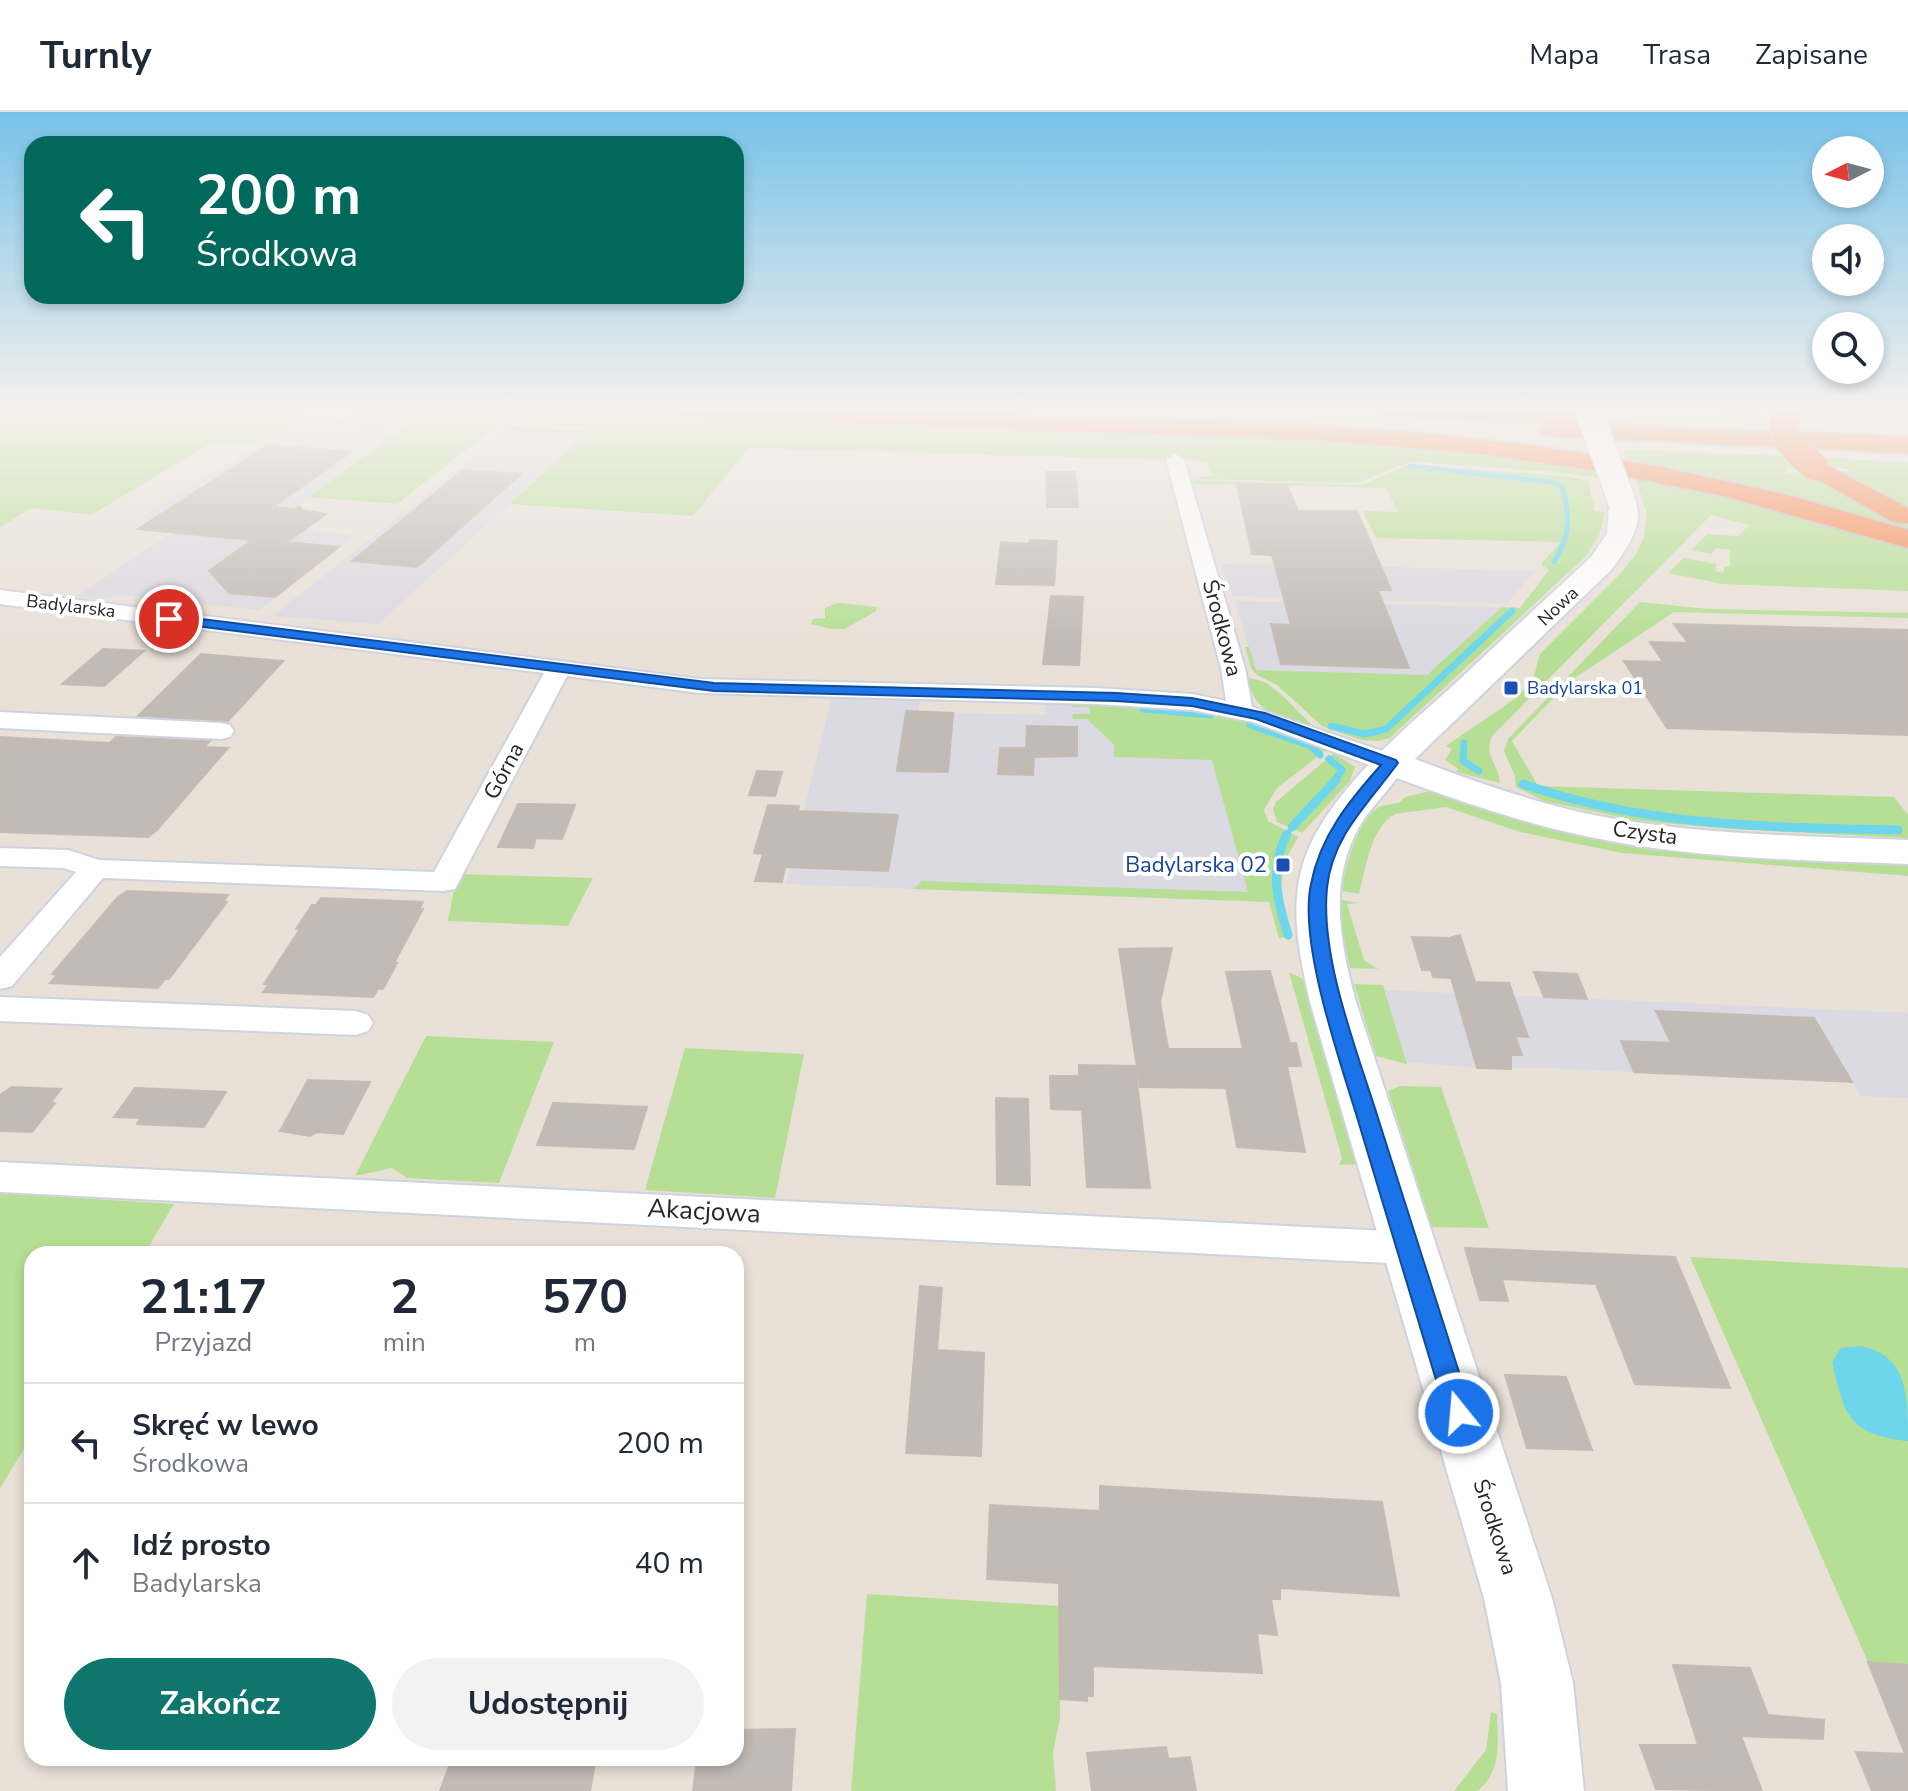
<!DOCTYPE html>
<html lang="pl">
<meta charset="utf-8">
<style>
body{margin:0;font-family:"Nunito Sans",sans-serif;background:#f2f2f3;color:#1f2937;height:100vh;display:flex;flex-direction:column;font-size:30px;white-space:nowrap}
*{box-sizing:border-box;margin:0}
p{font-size:26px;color:#747a83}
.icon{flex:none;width:44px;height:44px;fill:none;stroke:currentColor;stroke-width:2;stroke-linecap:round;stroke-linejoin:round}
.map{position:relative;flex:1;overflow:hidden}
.panel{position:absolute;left:24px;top:1134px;width:720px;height:520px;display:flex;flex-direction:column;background:#fff;border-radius:24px;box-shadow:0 4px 12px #0003}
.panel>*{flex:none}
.banner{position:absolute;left:24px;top:24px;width:720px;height:168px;border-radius:24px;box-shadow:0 4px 12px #0003;background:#00695c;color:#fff;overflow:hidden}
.needle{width:52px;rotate:264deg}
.fabs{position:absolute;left:1812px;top:24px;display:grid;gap:16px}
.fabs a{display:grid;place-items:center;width:72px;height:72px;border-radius:50%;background:#fff;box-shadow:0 4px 12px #0003;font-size:40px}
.pin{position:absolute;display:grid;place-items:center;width:68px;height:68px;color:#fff;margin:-34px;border:4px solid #fff;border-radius:50%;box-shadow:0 2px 8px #0007}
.me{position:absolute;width:88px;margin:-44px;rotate:343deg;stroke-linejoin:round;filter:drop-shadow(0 0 6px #0008)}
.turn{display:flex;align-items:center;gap:28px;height:168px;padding:0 40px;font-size:36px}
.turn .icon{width:104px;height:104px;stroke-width:2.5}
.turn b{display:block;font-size:56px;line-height:68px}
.eta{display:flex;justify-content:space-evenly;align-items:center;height:136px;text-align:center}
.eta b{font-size:48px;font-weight:700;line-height:56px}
.button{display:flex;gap:16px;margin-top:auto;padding:16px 40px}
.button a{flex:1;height:92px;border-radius:48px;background:#0f766e;color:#fff;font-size:32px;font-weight:700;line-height:92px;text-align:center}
.button a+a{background:#f2f2f3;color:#1f2937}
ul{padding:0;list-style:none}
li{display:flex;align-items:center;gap:24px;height:120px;padding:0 40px;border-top:2px solid #e0e1e3}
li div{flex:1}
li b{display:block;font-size:30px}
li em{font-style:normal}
header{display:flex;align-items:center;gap:48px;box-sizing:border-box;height:112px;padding:0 40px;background:#fff;border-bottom:2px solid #e0e1e3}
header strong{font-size:38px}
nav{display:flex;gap:44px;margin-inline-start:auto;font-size:28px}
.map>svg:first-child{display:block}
.industrial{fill:#dbd9e1}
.green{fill:#b6df95}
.water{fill:#6dd6ea}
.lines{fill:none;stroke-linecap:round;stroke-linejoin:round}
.stream-far2{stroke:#6dd6ea;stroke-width:5}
.stream-far1{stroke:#6dd6ea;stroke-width:7}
.stream{stroke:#6dd6ea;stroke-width:9}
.building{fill:#c1bab5;stroke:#c4bcb2;stroke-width:2}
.street-casing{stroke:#ced3e0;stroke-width:4}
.secondary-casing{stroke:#ced3e0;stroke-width:4}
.highway-casing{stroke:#c3c3c3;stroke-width:4}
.street{fill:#fff;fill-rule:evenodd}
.secondary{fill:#fff;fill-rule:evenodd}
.highway{fill:#f98a54;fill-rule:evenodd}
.secondary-bridge-casing{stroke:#ced3e0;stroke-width:29;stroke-linecap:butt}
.highway-bridge-casing{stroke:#c3c3c3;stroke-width:29;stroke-linecap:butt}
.secondary-bridge{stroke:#fff;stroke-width:27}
.highway-bridge{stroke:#f98a54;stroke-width:27}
.route{fill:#1a73e8;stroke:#114b97;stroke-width:2}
.transit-dot{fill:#1a4fb4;stroke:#fff;stroke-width:3}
.labels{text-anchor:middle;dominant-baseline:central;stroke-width:8;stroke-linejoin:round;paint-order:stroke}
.far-street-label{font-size:18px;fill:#272727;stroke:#fff}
.far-transit-label{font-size:18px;fill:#164399;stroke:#fff;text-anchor:start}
.street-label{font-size:22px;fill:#272727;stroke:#fff}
.transit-label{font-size:22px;fill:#164399;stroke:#fff;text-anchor:end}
.near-street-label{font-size:26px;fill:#272727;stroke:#fff}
</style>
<header>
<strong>Turnly</strong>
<nav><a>Mapa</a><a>Trasa</a><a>Zapisane</a></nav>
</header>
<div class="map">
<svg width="1908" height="1679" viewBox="0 0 1908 1679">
<rect width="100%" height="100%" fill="#e9e0d8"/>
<path class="industrial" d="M316,297L355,300L338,311L412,310L268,414L354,423L259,498L119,483L101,487L77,484L185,412L141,406Z
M507,318L585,323L378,512L273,504Z
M1221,452L1356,454L1535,459L1507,491L1233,484Z
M1235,489L1502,495L1427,564L1255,558Z
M832,584L919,586V600L1045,603L1046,589L1129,591L1203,604L1264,790L786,772Z
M1385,878L1908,901V986L1861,984L1852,970L1548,956H1478L1406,950Z"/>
<path class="green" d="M0,296H629L1414,333L1594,354L1599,366L1556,360L1417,350L1406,351L1357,371L1192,367L1212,364L1207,349L749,336L693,404L510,392L584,323L507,318L506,314L589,319L592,316L503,309L397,392L309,385L410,311L389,308L381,314L337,312L354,300L316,297L258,333L213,330L91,403L32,396L0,415Z
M1116,296H1207L1577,309L1578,313Z
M1606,296H1765L1762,305L1607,298Z
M1805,296H1908V312L1799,307Z
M1623,337L1783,344L1796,355L1785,356V361L1808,360L1908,412V424L1630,354Z
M1820,346L1908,350V400L1837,360L1857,359L1830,354Z
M1408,353L1566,364L1588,369L1595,399L1605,400L1599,424L1585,445L1390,626L1378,629L1361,628L1322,614L1277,573L1257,563L1251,556L1245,535H1249L1256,558L1427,563L1502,495L1520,496L1549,458L1541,452L1561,430L1376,426L1363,399L1398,400L1386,376L1193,372L1190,368L1362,373Z
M1635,364L1696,374L1908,432V479L1723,472L1668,461L1683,446L1717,452L1715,459L1723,461L1725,454L1730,455V438L1715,436L1712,442L1691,438L1707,422L1738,424L1749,413L1711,403L1493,623C1482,642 1499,652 1500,671L1456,660L1458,657L1445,648L1452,637L1446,634L1516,586L1533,568L1540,542L1619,463L1636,442L1644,425L1647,402Z
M1640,490L1708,497L1908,501V506L1674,500L1570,569L1512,629L1538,674L1894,685L1908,703V726L1731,717L1639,709L1544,689L1516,675L1515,664L1504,639L1508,627Z
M834,492L840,491L877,495L876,499L845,517H831L811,512L813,507L825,506V496Z
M1246,566C1276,566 1294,600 1316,616C1280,603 1258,606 1246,566Z
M1072,590L1179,595L1260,611L1330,635L1277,676L1264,698L1268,709L1298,725L1287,745L1280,744L1277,759L1283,760L1280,787L1293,824L1279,826L1269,790L913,777L922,769L1248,780L1212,648L1114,645V633L1087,607H1073L1072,602H1090L1089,595H1072Z
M1334,641L1355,655L1350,669L1302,721L1277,710L1273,698L1276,690Z
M1431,679C1499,703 1567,724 1639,734C1727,746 1818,747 1908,752V764L1622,741L1520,720L1446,695L1395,702C1370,716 1366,757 1359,782L1341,779C1347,754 1354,716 1375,698C1383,691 1390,693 1399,691L1405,685Z
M457,762L593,766L568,814L448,809Z
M1341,788L1359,791L1347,792L1364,848L1378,857L1350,856L1341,813Z
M1289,860L1303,867L1356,1052L1339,1053L1342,1046Z
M1354,872L1383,873L1407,952L1376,944Z
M426,924L554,930L499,1071L407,1066L392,1056L355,1064Z
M685,936L804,942L775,1086L645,1078Z
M1400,974L1441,975L1489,1116L1432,1115L1388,979Z
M0,1081L174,1092L144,1142H32V1324L0,1376Z
M1690,1145L1908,1156V1553L1868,1550Z
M867,1482L1059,1494L1060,1606L1053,1641L1056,1679H851Z
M1491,1600L1497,1602C1498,1629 1502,1661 1477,1679H1454L1486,1638Z"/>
<path class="water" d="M1859,1234C1908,1242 1908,1284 1908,1329C1849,1323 1844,1303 1832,1250L1841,1236Z"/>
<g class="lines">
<path class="stream-far2" d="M1410,354L1551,370L1562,374C1570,404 1571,423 1554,450"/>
<path class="stream-far1" d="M1143,597L1211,603
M1250,613L1311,634L1320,643
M1331,614L1365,622L1386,617L1512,499
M1464,631L1463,649L1479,659
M1329,647L1342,658L1334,670"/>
<path class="stream" d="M1523,672C1645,715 1770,715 1898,718
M1292,715L1336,668
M1287,722C1269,756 1277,788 1288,823"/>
</g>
<path class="building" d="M268,333L351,340L273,395L295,397L299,394L302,398L326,402L287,430L339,435L275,485L229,481L209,459L252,428L138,417Z
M463,358L521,362L417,455L352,449Z
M1046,360H1075L1078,395H1047Z
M1237,372L1287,373L1298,399H1357L1391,478H1378L1409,556L1281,552L1271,512L1291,513L1272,443L1252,442Z
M1030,428L1057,429L1054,473L996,472L1001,430L1029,432Z
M1051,484L1083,485L1079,553L1043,552Z
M1674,512L1908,518V623L1667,616L1624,549L1663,550L1650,530L1688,531Z
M103,537L144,539L104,574L62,572Z
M201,542L283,549L228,609L138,604Z
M906,599L953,601L948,660L897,659Z
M1027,614L1077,615V644L1034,645L1033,663L998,662L1000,636H1026Z
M0,625L110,631L116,625L210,629L204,635L228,636L157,718L148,725L0,720Z
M757,659L782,660L775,684L749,683Z
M518,692H533L575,693L562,727L536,726L533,736L498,735Z
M768,693L799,694L798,699L898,703L888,759L785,755L782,770L755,769L763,742L754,741Z
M127,779L228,783L223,790H227L169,867H165L158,876L50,871L57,863L52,862L117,786Z
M321,786L423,790L419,797H423L394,851H397L383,877H378L373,885L263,880L269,872H264L300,817H296L312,793H316Z
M1460,823L1475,870L1509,871L1528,925L1515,924L1522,943H1511V957L1477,956L1451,866L1433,865L1431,858H1422L1412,825L1449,826Z
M1172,836L1160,890L1168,937H1243L1226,860L1270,859L1290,931H1296L1301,954H1287L1305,1040L1237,1035L1226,976L1140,975L1119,837Z
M1534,860L1577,862L1587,887L1544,885Z
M1656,899L1814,906L1852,970L1634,960L1621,929L1671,931Z
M1079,953L1135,954L1150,1076L1087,1075L1082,998L1051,997L1050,964H1079Z
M308,968L370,970L343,1022L317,1020L310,1024L280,1019Z
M12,975L61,977L51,990L55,991L32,1020L0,1019V983Z
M135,976L161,977L226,980L204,1015L137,1012L141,1006L114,1005Z
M996,986L1028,987L1030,1073L997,1072Z
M553,991L647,995L634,1037L537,1033Z
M1465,1136L1675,1145L1730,1276L1635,1272L1596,1172L1502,1167L1508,1189L1480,1188Z
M920,1174L942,1176L937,1238L984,1241L981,1344L906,1341Z
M1505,1263L1566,1265L1592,1338L1527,1336Z
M1100,1374L1382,1390L1399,1484L1280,1476V1487H1271L1277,1523L1257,1521L1262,1561L1093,1554V1584H1087V1589L1060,1587L1059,1471L987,1467L990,1393L1100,1399Z
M1868,1550L1908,1553V1679H1872L1856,1640L1905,1642Z
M1673,1553L1750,1556L1768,1603L1824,1608L1823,1627L1741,1624L1762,1679L1656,1677L1640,1633H1698Z
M795,1617L791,1679H693L697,1646H736V1618Z
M1166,1635L1168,1647L1190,1645L1196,1679H1092L1087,1641Z
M452,1646H596L590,1679H440Z"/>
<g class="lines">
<g class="street-casing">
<path id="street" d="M1175,342L1184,348L1245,556L1252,595L1400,645L1403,651L1400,657H1380L1253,610L1192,598L1096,592L700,581L567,564L455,777L444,779L103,766L12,874L0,877V845L76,760L64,756L0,754V736L68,738L99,748L434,760L544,561L0,492V478L700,567L1096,576L1192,582L1226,589L1221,556L1166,348Z
M0,600L221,611L230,613L234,619L230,625L221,627L0,616Z
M0,885L356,899L368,903L373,911L368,919L356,923L0,909Z
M0,1050L1408,1120L1422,1124L1428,1136L1422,1148L1408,1152L0,1080Z"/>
</g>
<g class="secondary-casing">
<path id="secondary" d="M1623,385L1633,387C1648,409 1625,439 1612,457L1415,647C1470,668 1527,688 1584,701C1690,723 1800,724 1908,728V752C1800,748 1690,747 1585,724C1520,710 1459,689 1397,666C1385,682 1369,698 1359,715C1328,771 1340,831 1356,890L1552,1486L1573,1571L1584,1679H1508L1501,1571L1484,1486L1310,890C1300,846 1289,797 1303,752C1324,683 1405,617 1458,569C1502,527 1547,486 1591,445L1607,422L1609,393L1613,387Z"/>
</g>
<g class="highway-casing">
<path id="highway" d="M672,296H805L1317,313L1410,320L1536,334L1662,355L1795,385L1908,418V436L1724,384L1599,359L1473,341L1317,328L744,307L684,303L676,301Z
M1376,296L1582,298L1591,300L1594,305L1586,311L1908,325V341L1551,324L1542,322L1539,317L1547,311L1387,304L1379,302Z
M1815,347L1908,396V411L1893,410L1806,361L1802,355L1806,349Z"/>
</g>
<use href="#street" class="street"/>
<use href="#secondary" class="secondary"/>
<use href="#highway" class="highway"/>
<g class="secondary-bridge-casing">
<path id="secondary-bridge" d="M1588,296L1623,393"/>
</g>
<g class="highway-bridge-casing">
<path id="highway-bridge" d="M1788,296C1776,322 1796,340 1815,355"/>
</g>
<use href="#secondary-bridge" class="secondary-bridge"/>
<use href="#highway-bridge" class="highway-bridge"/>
</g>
<linearGradient id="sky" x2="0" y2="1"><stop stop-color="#77c2e9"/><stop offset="0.56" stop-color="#f5f1ed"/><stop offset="1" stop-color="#f5f1ed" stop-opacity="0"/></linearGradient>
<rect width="1908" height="531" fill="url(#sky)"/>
<path class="route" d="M169,503L714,571L1116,581L1192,586L1265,601L1396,648L1398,651C1369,691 1332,724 1327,776C1320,846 1357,939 1378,1006C1409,1104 1441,1203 1472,1301L1468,1310L1459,1313L1450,1310L1446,1301C1418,1206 1389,1111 1360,1015C1342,954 1298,833 1311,772C1320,724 1349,689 1381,653L1256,607L1192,594L1116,589L714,579L164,510L162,507Z"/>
<g class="transit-dot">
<rect x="1503" y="568" width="16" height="16" rx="4"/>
<rect x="1275" y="745" width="16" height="16" rx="4"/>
</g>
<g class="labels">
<g class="far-street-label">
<text transform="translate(71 494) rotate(7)">Badylarska</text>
<text transform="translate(1558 494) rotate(-43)">Nowa</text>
</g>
<g class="far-transit-label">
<text x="1527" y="576">Badylarska 01</text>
</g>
<g class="street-label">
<text transform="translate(1222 516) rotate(75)">Środkowa</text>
<text transform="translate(504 659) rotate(-62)">Górna</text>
<text transform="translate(1645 721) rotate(8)">Czysta</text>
<text transform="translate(1495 1415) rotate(72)">Środkowa</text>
</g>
<g class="transit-label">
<text x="1267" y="753">Badylarska 02</text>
</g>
<g class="near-street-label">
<text transform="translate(704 1099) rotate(3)">Akacjowa</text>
</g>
</g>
</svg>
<div class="fabs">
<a><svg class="needle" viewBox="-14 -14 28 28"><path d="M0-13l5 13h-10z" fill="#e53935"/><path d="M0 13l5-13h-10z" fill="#747a83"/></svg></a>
<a><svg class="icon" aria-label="sound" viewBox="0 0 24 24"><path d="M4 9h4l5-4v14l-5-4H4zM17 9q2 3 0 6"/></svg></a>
<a><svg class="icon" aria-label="search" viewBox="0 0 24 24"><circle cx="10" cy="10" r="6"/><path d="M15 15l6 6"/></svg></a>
</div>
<div class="pin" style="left:169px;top:507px;background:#d93025"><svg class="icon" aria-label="arrive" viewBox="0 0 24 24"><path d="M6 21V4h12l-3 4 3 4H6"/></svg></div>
<svg class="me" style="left:1459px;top:1301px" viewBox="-20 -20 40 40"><circle r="17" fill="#1a73e8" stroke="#fff" stroke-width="3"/><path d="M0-11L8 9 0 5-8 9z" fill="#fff"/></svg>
<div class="banner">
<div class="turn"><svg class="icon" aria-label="left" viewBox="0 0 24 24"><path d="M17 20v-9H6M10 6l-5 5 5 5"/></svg><div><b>200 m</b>Środkowa</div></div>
</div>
<section class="panel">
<div class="eta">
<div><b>21:17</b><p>Przyjazd</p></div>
<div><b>2</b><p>min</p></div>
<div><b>570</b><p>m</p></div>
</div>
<ul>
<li><svg class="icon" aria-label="left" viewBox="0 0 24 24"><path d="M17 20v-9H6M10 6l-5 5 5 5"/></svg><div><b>Skręć w lewo</b><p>Środkowa</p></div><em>200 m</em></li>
<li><svg class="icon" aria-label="ahead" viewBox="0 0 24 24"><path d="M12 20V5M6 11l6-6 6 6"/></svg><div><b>Idź prosto</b><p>Badylarska</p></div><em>40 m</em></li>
</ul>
<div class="button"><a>Zakończ</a><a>Udostępnij</a></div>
</section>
</div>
